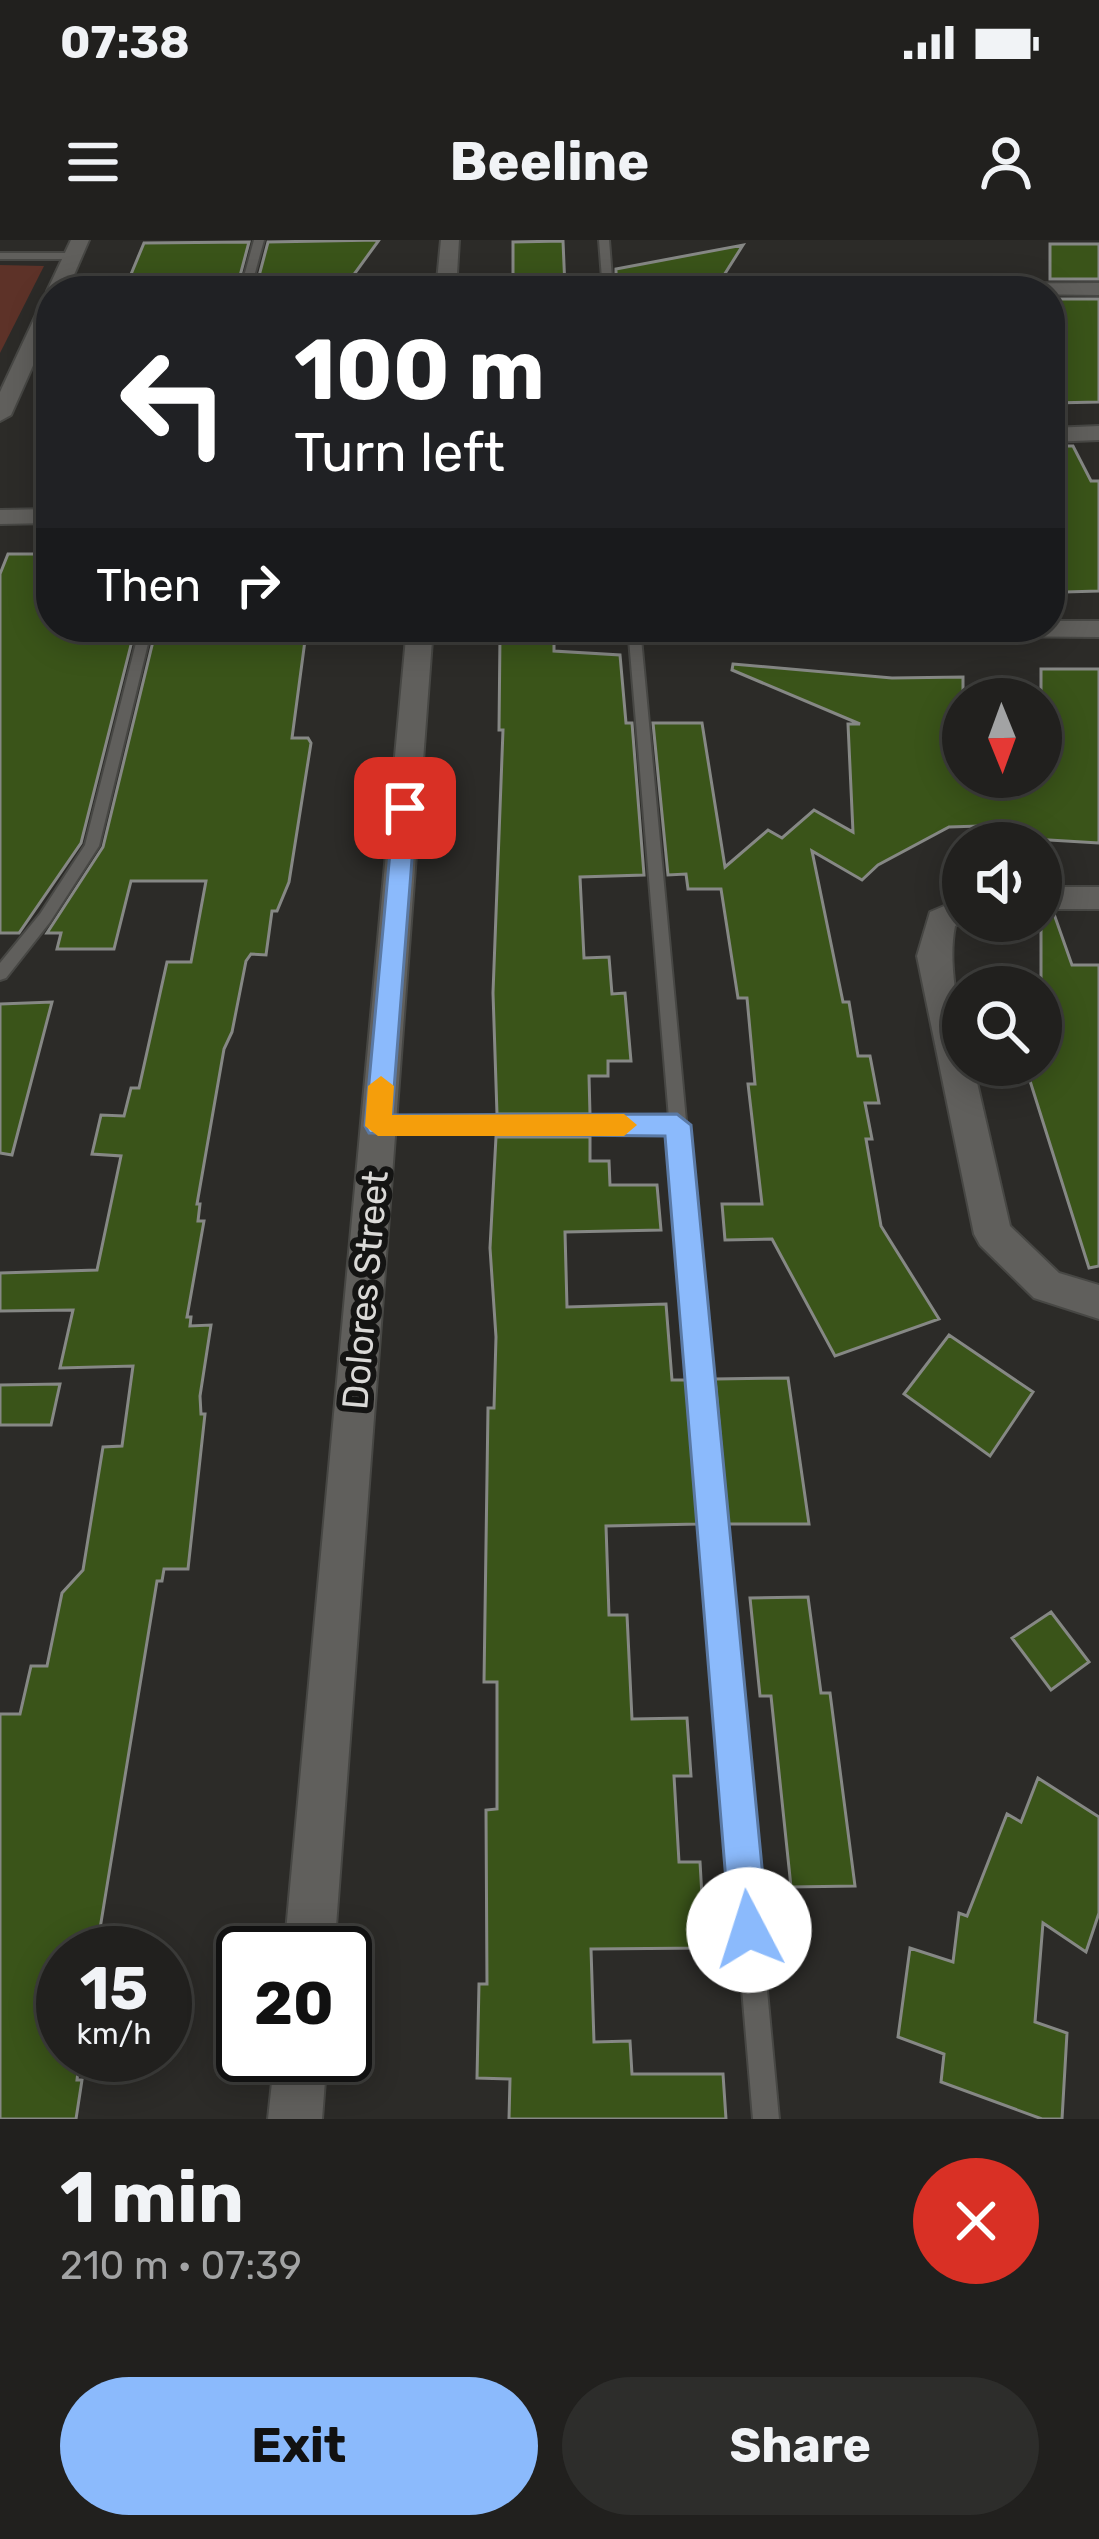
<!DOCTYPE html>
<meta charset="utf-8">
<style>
body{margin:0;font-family:Rubik,sans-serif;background:#2d2d2b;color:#f1f3f6;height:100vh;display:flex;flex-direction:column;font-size:45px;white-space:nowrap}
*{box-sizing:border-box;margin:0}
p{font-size:39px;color:#a2a3a4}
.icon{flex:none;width:66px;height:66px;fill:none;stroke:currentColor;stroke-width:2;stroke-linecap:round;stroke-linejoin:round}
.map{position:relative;height:1879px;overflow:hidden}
.details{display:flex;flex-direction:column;background:#21201e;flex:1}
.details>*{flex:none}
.top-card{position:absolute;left:36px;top:36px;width:1029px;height:366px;border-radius:48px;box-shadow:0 6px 30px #0003,0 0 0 3px #3e3e3c;background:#202124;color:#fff;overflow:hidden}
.needle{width:78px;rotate:179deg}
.buttons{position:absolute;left:942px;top:438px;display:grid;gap:24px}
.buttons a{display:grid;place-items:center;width:120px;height:120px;border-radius:50%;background:#21201e;box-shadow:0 6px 30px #0003,0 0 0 3px #3e3e3c;font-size:60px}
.speed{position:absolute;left:36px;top:1686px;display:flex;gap:24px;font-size:60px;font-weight:700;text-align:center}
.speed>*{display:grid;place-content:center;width:156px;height:156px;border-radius:50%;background:#21201e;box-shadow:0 6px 30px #0003,0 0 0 3px #3e3e3c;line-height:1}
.speed small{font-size:30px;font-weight:400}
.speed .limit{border:6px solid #111;border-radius:18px;background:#fff;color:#111}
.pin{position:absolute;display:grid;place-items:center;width:102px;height:102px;color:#fff;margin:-51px;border-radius:24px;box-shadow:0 6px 18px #0006}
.me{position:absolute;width:132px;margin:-66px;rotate:355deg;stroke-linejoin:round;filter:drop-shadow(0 0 9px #0008)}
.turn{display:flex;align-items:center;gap:42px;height:252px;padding:0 60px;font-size:54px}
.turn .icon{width:156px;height:156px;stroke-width:2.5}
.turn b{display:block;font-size:84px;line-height:102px}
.then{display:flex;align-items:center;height:114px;padding:0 60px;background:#0003;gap:24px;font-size:45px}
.round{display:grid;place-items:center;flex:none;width:126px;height:126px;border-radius:63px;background:#2d2d2b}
.overview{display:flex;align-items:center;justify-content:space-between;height:204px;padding:0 60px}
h1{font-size:72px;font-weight:700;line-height:90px}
.button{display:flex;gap:24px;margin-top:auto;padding:24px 60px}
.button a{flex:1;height:138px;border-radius:72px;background:#8bbafc;color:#111;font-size:48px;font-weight:700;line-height:138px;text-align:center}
.button a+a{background:#2d2d2b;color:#f1f3f6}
.status{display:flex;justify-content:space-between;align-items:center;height:84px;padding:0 60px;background:#21201e;direction:ltr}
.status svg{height:33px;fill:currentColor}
header{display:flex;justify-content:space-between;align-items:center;height:156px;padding:0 60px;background:#21201e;font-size:54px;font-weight:700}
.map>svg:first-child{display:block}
.green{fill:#5d3228}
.building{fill:#3a5419;stroke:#868885;stroke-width:3}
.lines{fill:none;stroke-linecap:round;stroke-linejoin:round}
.lane-casing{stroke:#474744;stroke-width:4}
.street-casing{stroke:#474744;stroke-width:4}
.secondary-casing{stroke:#474744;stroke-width:4}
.lane{fill:#605f5c;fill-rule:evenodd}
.street{fill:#605f5c;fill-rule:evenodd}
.secondary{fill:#605f5c;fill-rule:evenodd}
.route{fill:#8bbafc;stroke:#5a79a4;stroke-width:3}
.slow{fill:#f59e0b}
.labels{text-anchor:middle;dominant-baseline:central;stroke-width:12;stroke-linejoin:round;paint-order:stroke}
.street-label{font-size:36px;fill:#dad9d7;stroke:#141413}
</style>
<div class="status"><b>07:38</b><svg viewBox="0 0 49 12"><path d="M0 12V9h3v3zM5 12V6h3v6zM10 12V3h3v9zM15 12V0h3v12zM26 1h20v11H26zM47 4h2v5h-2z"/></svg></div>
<header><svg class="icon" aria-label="menu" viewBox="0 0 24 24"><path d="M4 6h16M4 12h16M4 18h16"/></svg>Beeline<svg class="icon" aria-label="person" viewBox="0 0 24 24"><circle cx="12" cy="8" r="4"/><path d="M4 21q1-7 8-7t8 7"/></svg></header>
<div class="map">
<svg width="1099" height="1879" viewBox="0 0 1099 1879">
<rect width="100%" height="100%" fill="#2c2b28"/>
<path class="green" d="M0,25L44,26L0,113Z"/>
<path class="building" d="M379,0L342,51H255L268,2Z
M563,1L565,48H513V2Z
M249,2L236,51H124L144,3Z
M1050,4H1099V39H1050Z
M743,5L714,51L616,37V29Z
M1050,59H1099V162L1053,163L1062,183L1050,184Z
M1050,206H1073L1091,241H1099V351L1065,352L1058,334H1050Z
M8,314H51V387L135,389L81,603L19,693H0V334Z
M156,389L306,393L292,498H308L311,503L289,642L277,671H272L266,715L251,714L246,721L232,792L224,809L197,964H200L198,981H204L187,1077H191L190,1086L211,1085L200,1156L201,1174H205L188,1329H164L162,1341H157L96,1713H63V1815H80L77,1840H82L76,1879H0V1474H20L31,1426H47L62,1353L83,1330L103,1207L122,1206L133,1126L60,1128L73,1070L0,1071V1033L97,1030L121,916L92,914L101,875L124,876L131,848H139L167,722H191L206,641H131L114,709H57L61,693H47L103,607Z
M554,395V411L620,415L626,483H632L644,635L580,637L584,718L609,717L612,754L625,753L631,821H608V836H589L590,874H497L493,753L503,490H499L500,396Z
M733,424L892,438L963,437V537H1041V429H1099V603L1014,598L1010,585L949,587L878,625L862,640L812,611L843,762H849L858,816H870L879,863H865L872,899H866L881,986L939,1079L835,1116L772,999L725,1000L722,964H762L748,844H755L747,758H738L721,649H688L686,634L668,635L653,483H702L725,627L768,590L782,598L814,570L853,592L848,484H860L732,430Z
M1041,674H1054L1072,725H1099V1026L1089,1028L1025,825H1041Z
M52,762L12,915L0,913V764Z
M496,897H590V921H609L610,945H657L661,990L565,992L567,1067L666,1064L672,1140H686L698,1284L606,1286L609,1375H627L632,1479L687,1478L691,1536H674L679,1622H700L705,1708L591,1709L594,1802L630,1801L632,1834H723L726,1879H509L510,1839L477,1838L479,1744H487L486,1570L497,1569V1442H484L488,1168H494L496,1097L490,1008Z
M949,1095L1033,1152L990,1216L904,1154Z
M788,1138L809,1284H728L715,1139Z
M60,1144L51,1185H0V1145Z
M808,1357L821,1453H830L855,1646L791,1647L771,1456H760L750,1358Z
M1051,1372L1089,1422L1051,1450L1012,1398Z
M1038,1538L1099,1577V1673L1086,1712L1043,1683L1035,1782L1067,1793L1062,1879H1042L941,1842L944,1814L898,1797L910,1708L953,1722L959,1673L967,1676L1007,1574L1021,1582Z"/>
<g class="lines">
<g class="lane-casing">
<path id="lane" d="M254,0H264L250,51H240Z
M599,0H609L613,51H603Z
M0,13H73L78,16L73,19H0Z
M140,387H152L99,606L50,682L6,738L0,740V723L40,674L85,605Z
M628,387H640L779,1879H753L670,892L378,893L372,891L369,886L372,881L378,879L669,878Z"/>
</g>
<g class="street-casing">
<path id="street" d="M71,0H89L67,51H51L50,55L47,51Z
M1099,43V55L783,51L793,45Z
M51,58V85L11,175L0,181V152L41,64Z
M1099,186V200L1050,202V188Z
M51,269V283L0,284V270Z
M1050,381H1099V397L886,395L873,387H1050Z
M1041,647H1099V669H1041Z
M963,658L966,681L955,686C946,731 963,776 963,825H973L1010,986L1059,1033L1099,1045V1079L1034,1058L980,1005L974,994L917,716L930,672Z"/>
</g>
<g class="secondary-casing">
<path id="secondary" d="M441,0H459L456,51H436Z
M407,387H433L334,1713H284Z
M275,1815H327L322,1879H268Z"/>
</g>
<use href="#lane" class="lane"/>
<use href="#street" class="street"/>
<use href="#secondary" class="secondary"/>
</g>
<path class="route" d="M405,561L416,568L392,875L677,874L691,885L768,1690L762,1703L749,1709L735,1703L730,1690L665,896L369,893L365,886L394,568Z"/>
<path class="slow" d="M381,836L394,846L392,875L624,874L637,885L624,896H378L365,886L368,846Z"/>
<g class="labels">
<g class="street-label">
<text transform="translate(365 1050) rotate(-85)">Dolores Street</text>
</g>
</g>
</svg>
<div class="buttons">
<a><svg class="needle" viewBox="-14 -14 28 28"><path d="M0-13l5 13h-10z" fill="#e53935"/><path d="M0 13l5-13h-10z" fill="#a2a3a4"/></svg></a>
<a><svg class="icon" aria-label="sound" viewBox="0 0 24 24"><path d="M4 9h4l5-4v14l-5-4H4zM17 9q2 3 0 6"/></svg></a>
<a><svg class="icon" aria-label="search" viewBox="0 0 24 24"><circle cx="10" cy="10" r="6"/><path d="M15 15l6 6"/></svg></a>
</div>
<div class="speed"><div>15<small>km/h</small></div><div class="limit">20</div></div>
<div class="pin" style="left:405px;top:568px;background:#d93025"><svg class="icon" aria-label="arrive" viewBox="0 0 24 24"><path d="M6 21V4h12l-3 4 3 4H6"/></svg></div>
<svg class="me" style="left:749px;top:1690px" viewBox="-20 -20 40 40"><circle r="19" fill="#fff"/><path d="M0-13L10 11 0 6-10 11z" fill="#8bbafc"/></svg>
<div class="top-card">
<div class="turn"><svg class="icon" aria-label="left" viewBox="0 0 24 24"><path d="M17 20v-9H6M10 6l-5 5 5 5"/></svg><div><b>100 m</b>Turn left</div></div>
<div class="then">Then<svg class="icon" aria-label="right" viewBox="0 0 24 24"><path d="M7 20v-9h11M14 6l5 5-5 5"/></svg></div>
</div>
</div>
<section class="details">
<div class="overview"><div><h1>1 min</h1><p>210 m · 07:39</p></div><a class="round" style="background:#d93025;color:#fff"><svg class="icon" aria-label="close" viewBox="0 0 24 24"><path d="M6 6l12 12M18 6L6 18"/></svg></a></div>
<div class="button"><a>Exit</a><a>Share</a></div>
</section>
